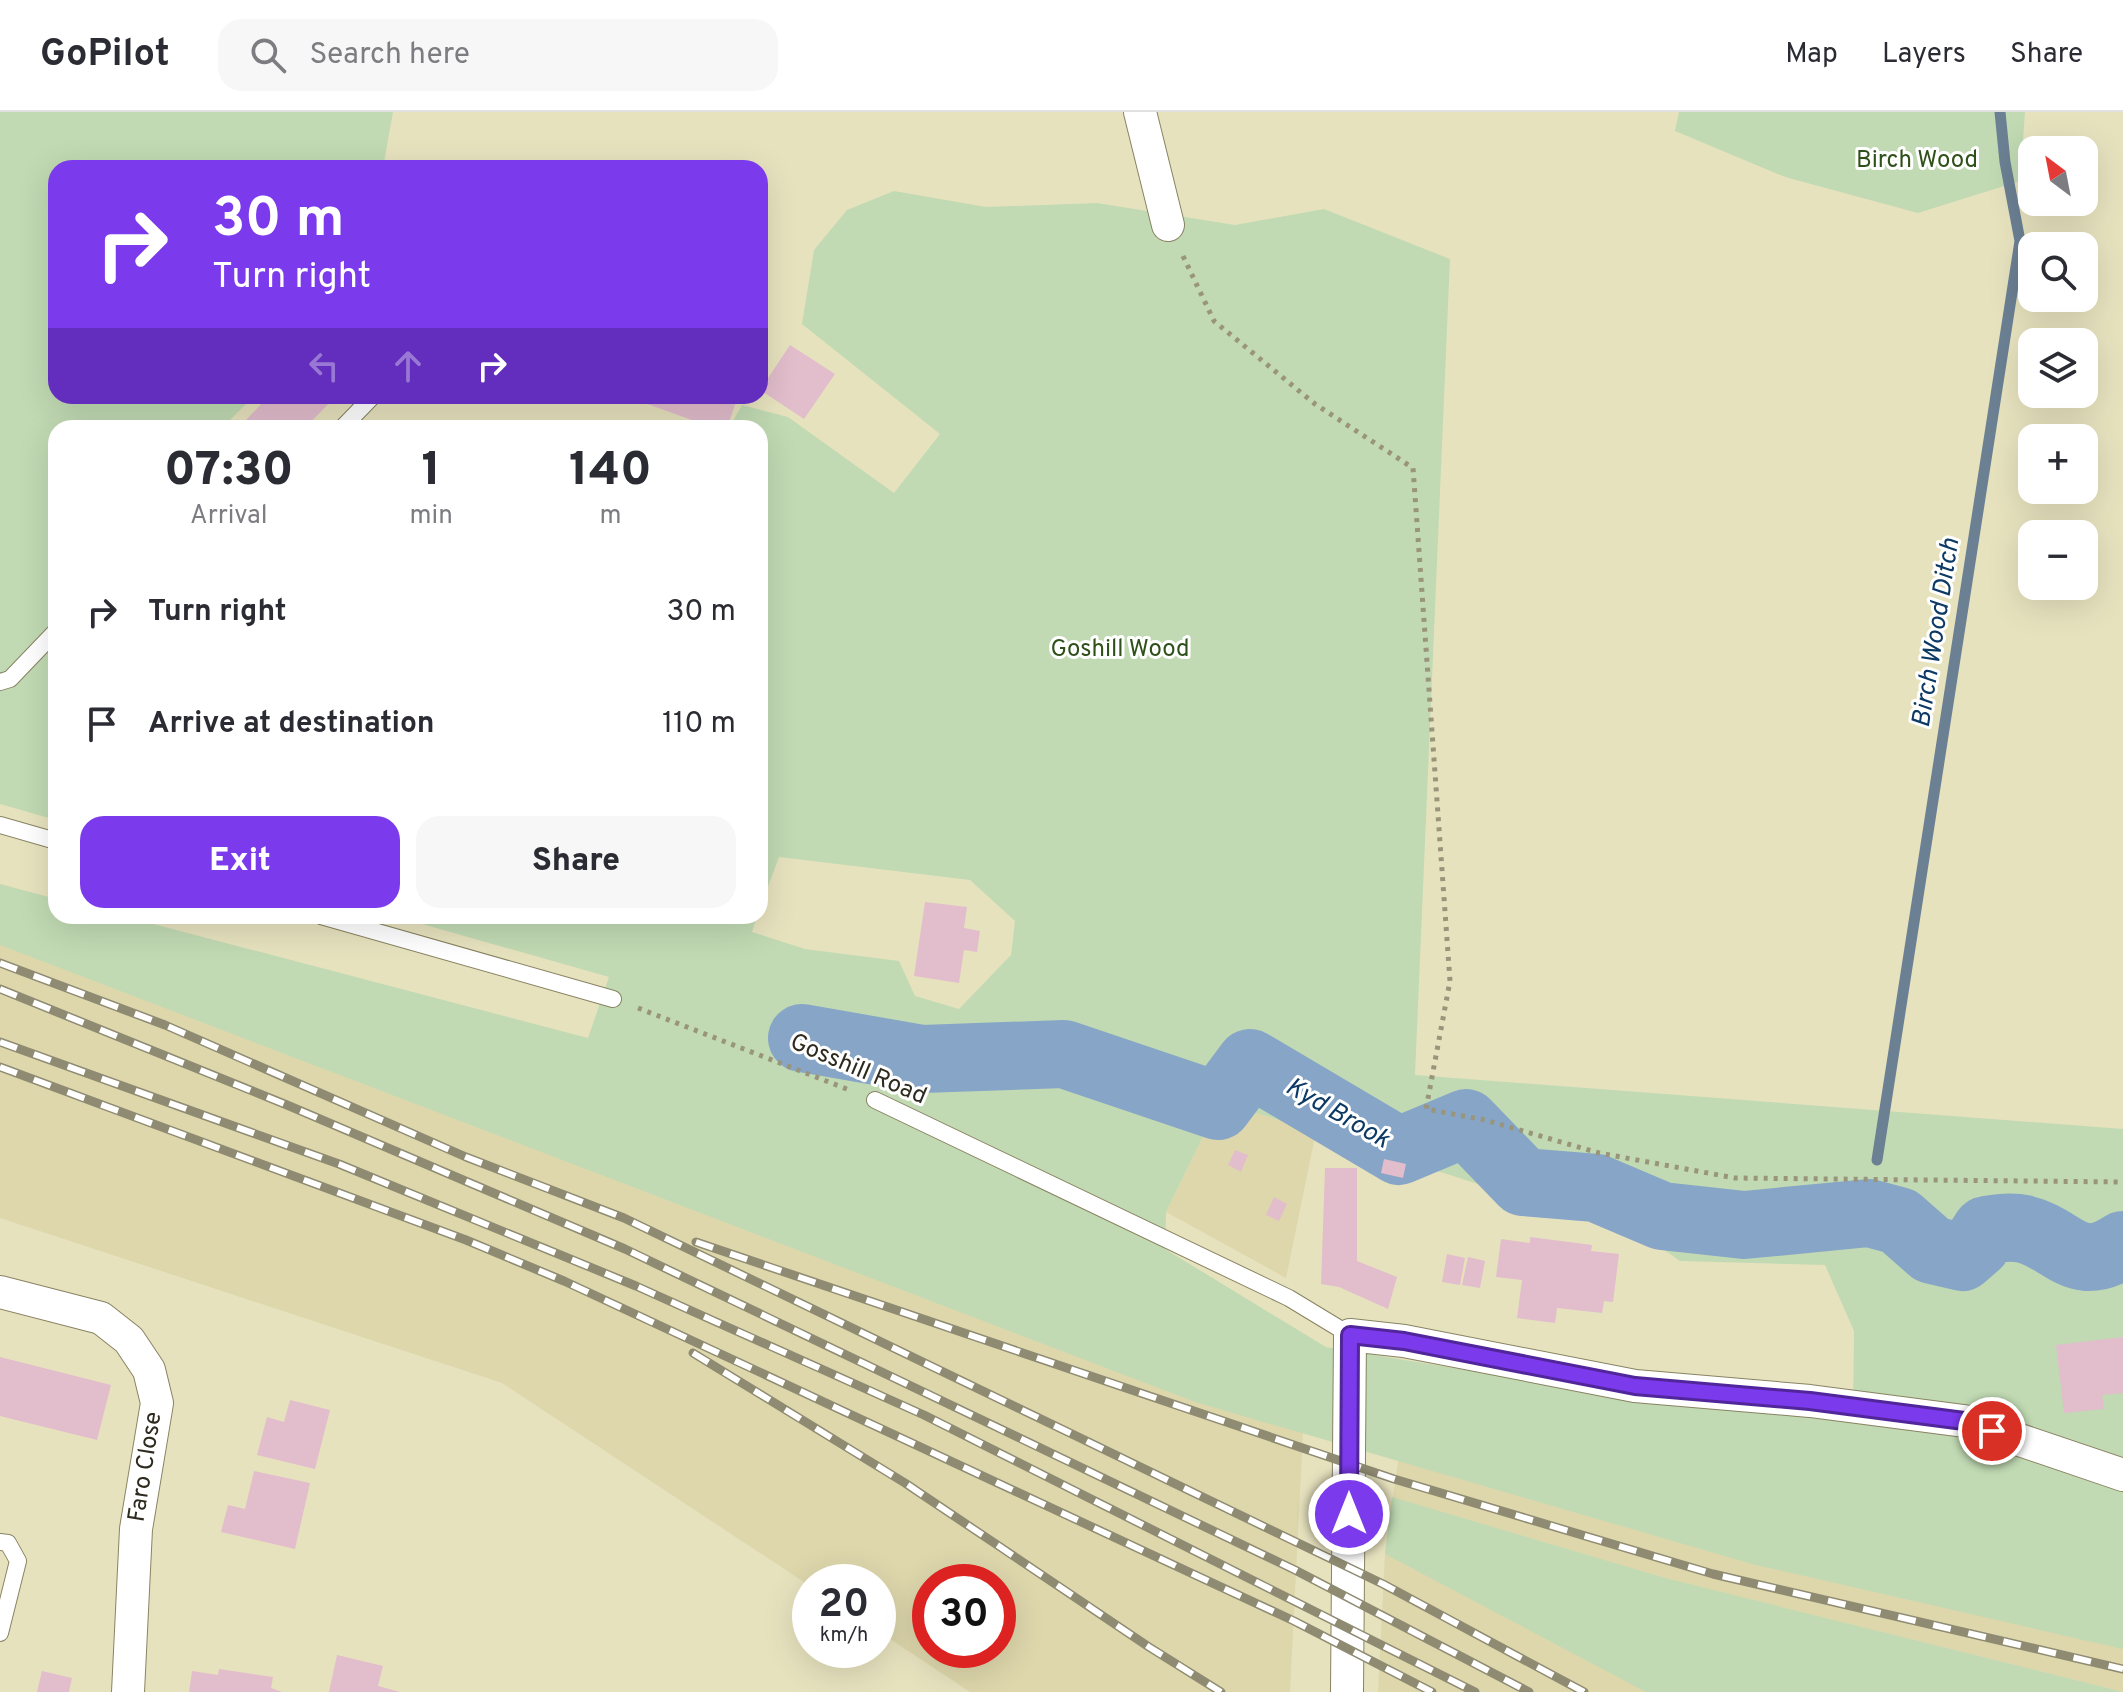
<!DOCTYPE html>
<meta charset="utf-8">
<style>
body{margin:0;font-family:Overpass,sans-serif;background:#f7f7f7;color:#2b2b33;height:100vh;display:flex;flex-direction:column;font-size:30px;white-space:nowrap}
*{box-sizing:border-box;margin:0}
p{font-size:26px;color:#7c7c81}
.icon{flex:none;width:44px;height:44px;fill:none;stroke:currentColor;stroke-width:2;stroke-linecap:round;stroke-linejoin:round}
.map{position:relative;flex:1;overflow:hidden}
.drawer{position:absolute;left:48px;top:308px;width:720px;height:504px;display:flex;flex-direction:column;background:#fff;border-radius:24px;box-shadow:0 8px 32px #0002}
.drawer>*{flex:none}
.guide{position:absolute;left:48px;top:48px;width:720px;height:244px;border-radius:24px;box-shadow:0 8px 32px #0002;background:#7c3aed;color:#fff;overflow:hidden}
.needle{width:52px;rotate:328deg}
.controls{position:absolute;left:2018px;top:24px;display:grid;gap:16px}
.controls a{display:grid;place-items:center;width:80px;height:80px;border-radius:16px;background:#fff;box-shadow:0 8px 32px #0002;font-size:40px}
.speed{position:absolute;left:792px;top:1452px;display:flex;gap:16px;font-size:40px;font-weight:700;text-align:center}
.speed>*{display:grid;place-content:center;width:104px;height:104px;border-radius:50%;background:#fff;box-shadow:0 8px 32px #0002;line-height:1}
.speed small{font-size:20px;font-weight:400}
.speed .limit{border:12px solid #d22;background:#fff;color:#111}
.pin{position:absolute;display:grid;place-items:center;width:68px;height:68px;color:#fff;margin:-34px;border:4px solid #fff;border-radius:50%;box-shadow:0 2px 8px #0007}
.me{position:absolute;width:88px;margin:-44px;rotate:0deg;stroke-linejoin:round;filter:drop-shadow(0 0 6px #0008)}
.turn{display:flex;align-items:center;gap:28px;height:168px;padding:0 32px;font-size:36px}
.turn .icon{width:104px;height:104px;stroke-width:2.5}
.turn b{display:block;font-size:56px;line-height:68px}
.lanes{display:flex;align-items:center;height:76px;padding:0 32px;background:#0003;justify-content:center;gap:40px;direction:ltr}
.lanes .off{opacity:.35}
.eta{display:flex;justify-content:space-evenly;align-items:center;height:136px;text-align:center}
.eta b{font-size:48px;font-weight:800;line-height:56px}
.primary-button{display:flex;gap:16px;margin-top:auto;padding:16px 32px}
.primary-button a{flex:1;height:92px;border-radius:24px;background:#7c3aed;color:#fff;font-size:32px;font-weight:800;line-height:92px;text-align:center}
.primary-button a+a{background:#f7f7f7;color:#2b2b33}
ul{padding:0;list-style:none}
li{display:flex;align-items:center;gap:24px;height:112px;padding:0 32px}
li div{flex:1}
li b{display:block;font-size:30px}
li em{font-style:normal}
header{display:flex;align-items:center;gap:48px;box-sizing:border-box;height:112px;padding:0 40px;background:#fff;border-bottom:2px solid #e1e1e2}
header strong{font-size:38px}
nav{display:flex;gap:44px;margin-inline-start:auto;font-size:28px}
.search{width:560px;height:72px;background:#f7f7f7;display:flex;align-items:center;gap:20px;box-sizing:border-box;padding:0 28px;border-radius:24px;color:#7c7c81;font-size:30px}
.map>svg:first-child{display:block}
.built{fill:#ded7ac;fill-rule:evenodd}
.green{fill:#c1dab3;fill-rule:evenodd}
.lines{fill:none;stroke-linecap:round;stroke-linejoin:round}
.stream{stroke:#6c8094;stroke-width:11}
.river{stroke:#87a5c7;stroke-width:68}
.building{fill:#e2bdcc}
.service-casing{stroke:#888362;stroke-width:18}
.minor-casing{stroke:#888362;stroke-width:34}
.path{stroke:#99957b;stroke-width:5;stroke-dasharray:4 6;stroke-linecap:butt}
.service{stroke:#fff;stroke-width:16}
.minor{stroke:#fff;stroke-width:32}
.rail-casing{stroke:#8f8b72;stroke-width:9}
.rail{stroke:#fff;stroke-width:6;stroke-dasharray:18;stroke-linecap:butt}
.route-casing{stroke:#51269a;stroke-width:20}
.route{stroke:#7c3aed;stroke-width:14}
.labels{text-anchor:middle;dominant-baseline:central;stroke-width:6;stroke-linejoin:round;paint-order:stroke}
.park-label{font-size:24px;fill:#30501a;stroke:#fff}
.street-label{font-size:24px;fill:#2e2b1e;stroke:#fff}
.water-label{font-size:26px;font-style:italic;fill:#0d3965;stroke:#fff}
</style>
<header>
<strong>GoPilot</strong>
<div class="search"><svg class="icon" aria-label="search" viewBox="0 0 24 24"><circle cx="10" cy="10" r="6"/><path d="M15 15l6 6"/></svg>Search here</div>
<nav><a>Map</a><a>Layers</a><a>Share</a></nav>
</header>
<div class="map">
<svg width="2123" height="1580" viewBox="0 0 2123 1580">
<rect width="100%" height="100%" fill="#e7e2be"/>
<path class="built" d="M0,772L56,787V804H123L1298,1260L1303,1322L1290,1580H970L878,1519V1470H810V1474L502,1271L0,1106ZM930,1470H998V1538H930Z
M1241,996L1316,1020L1286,1166L1166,1100L1213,1004Z
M1408,1279L2123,1385V1580H1378L1385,1442Z"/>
<path class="green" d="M0,0H393L383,56H56V284H254L222,316H56V708L0,692Z
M1679,0H2025L2020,69L1918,101L1785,65L1675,19Z
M894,79L986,95L1097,91L1235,113L1324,97L1450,147L1415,963L2123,1017V1537L1752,1452L1195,1290L0,833V772L56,787V804H123L588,926L609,865L394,804H757L752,820L805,837L899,849L915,884L959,897L1011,843L1015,809L970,768L779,745L760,796V316H729L742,293L788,305L894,381L940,322L802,212L814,138L847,98ZM1241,996L1478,1072L1501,1083L1619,1106L1680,1149L1825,1153L1854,1219L1853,1305L1532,1269L1326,1235L1165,1137L1166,1100L1213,1004Z
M1392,1385L1665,1466L2123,1580H1646L1385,1442Z"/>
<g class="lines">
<path class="stream" d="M1877,1048L2020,129L2005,50L2000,0
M1869,1101L1871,1088"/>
<path class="river" d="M802,926L922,947L1064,942L1218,994L1250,951L1399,1039L1466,1011L1523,1070L1596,1076L1662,1104L1744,1113L1869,1101L1899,1109L1932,1138L1962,1145L1977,1132L1986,1118C1999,1116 2011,1114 2024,1117C2065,1127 2075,1164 2123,1133"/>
</g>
<path class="building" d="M790,233L835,262L804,307L760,278Z
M269,284H336L305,316H255L246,308Z
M625,284H738L727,316H714Z
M925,790L967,795L964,816L980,819L977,840L964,838L959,871L914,864Z
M1235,1038L1248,1043L1241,1060L1228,1053Z
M1384,1047L1406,1052L1403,1066L1381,1061Z
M1325,1056H1357V1149L1397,1165L1388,1197L1339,1175L1321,1172Z
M1274,1085L1287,1092L1279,1109L1266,1103Z
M1530,1125L1592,1133L1591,1139L1619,1142L1613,1190L1604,1189L1602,1201L1557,1196L1555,1211L1517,1206L1522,1168L1496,1165L1501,1127L1530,1131Z
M1447,1142L1465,1146L1460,1173L1442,1170Z
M1468,1145L1485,1149L1480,1176L1462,1173Z
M2123,1225V1281L2102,1283L2104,1297L2064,1301L2056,1233Z
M0,1245L111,1273L97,1328L0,1304Z
M290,1288L330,1298L315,1357L257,1343L267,1305L284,1310Z
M254,1359L310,1371L295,1437L221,1420L228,1393L245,1397Z
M337,1543L383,1554L378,1574L400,1580H329Z
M219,1557L273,1565L271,1576L282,1580H189L192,1559L218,1563Z
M42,1559L72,1566L69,1580H37Z"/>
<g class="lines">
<g class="service-casing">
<path id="service" d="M342,316L373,284
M0,570L10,567L56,519
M0,713L56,729
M321,804L613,887
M875,988L1289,1186L1350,1223
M0,1430L8,1431L18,1449L0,1521"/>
</g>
<g class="minor-casing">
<path id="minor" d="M1140,0L1168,113
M0,1180L101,1206L129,1228L149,1258L157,1291L136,1417L128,1580
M1347,1580L1350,1223L1404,1229L1635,1274L1810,1289L1964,1309L2123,1363"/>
</g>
<path class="path" d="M1183,144L1214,209L1315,292L1413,356L1450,869L1426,997L1485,1008L1599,1041L1735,1066L2123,1070
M638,896L852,979"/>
<use href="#service" class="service"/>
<use href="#minor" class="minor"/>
<g class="rail-casing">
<path id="rail" d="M0,851L165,913L466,1045L624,1106L1383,1472L1584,1580
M0,877L287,993L625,1137L1295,1458L1529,1580
M0,930L339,1052L636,1174L924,1303L1475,1580
M0,955L466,1128L564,1169L1294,1509L1432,1580
M696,1130L1394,1367L1713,1462L2123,1557
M693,1241L905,1371L1149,1535L1221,1580"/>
</g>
<use href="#rail" class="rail"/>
</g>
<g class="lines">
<g class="route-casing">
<path id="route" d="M1349,1402L1350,1223L1404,1229L1635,1274L1810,1289L1964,1309L1992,1319"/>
</g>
<use href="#route" class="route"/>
</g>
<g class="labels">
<g class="park-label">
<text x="1917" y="49">Birch Wood</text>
<text x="1120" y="538">Goshill Wood</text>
</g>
<g class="street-label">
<text transform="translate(858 958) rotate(23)">Gosshill Road</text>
<text transform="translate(146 1355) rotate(-81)">Faro Close</text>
</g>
<g class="water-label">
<text transform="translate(1937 521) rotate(-81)">Birch Wood Ditch</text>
<text transform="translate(1337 1002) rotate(30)">Kyd Brook</text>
</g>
</g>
</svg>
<div class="controls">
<a><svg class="needle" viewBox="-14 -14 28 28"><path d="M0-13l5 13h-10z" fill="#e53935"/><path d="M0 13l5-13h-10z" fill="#7c7c81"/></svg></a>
<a><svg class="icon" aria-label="search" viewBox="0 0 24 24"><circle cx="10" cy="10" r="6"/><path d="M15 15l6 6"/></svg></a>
<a><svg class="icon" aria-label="layers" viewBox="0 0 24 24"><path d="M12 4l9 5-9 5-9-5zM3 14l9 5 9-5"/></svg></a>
<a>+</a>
<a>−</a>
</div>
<div class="speed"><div>20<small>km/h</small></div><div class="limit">30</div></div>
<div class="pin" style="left:1992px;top:1319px;background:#d93025"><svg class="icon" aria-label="arrive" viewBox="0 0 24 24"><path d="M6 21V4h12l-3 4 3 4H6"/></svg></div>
<svg class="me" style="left:1349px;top:1402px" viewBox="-20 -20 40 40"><circle r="17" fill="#7c3aed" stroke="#fff" stroke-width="3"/><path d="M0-11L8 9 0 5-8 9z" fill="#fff"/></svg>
<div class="guide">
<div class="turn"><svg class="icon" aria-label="right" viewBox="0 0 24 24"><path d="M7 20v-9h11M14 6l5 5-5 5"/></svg><div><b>30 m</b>Turn right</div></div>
<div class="lanes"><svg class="icon off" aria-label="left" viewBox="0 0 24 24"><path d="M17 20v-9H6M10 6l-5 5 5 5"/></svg><svg class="icon off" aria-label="ahead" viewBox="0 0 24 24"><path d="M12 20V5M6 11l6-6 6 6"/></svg><svg class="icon" aria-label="right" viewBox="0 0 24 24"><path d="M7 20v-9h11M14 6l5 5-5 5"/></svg></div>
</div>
<section class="drawer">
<div class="eta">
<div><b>07:30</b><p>Arrival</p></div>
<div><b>1</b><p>min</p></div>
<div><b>140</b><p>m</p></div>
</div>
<ul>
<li><svg class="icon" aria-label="right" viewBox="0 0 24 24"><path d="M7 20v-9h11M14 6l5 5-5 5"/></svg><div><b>Turn right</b></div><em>30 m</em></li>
<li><svg class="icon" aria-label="arrive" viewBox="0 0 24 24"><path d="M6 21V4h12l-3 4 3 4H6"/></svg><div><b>Arrive at destination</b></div><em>110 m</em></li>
</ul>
<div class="primary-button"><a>Exit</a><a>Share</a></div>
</section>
</div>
